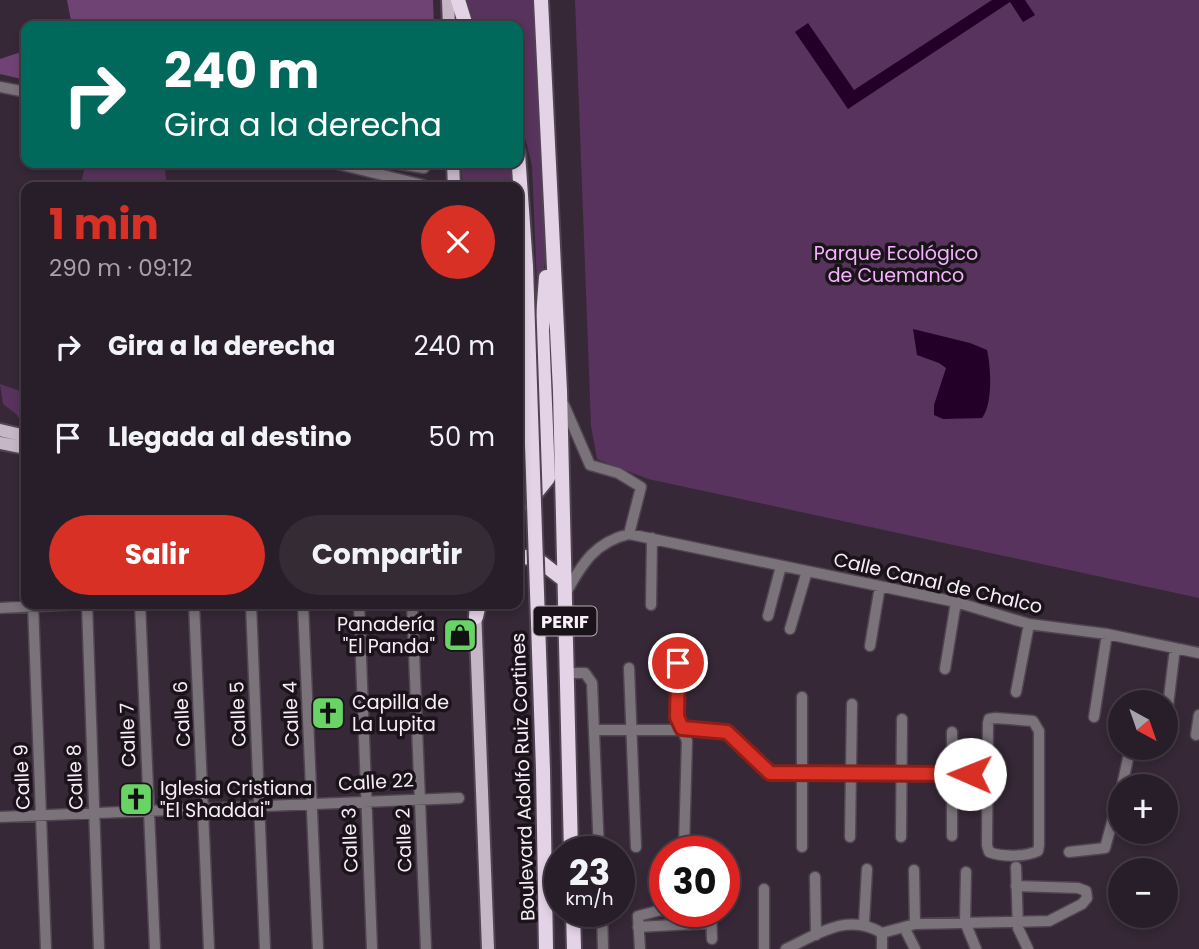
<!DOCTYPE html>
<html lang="es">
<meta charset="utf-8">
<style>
body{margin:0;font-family:Poppins,sans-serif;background:#342b35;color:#f1f3f6;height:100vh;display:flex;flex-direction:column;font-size:26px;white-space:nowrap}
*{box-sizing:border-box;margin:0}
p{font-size:23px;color:#a5a2a8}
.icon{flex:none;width:38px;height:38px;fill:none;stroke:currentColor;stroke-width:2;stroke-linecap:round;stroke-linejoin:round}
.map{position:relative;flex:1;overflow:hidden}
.sheet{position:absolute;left:21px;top:182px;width:502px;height:427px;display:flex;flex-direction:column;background:#281e29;border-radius:14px;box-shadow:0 4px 10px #0003,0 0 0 2px #443c46}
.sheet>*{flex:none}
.top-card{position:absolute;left:21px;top:21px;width:502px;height:147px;border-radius:14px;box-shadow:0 4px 10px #0003,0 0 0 2px #443c46;background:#00695c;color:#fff;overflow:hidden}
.needle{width:46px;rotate:140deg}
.controls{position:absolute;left:1108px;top:690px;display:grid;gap:14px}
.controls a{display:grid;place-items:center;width:70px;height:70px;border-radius:50%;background:#281e29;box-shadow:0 4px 10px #0003,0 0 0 2px #443c46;font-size:35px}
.speed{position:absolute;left:544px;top:836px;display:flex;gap:14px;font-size:35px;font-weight:700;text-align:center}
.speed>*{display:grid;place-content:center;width:91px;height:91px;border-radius:50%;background:#281e29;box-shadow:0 4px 10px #0003,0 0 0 2px #443c46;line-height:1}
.speed small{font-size:18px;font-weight:400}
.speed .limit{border:10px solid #d22;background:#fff;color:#111}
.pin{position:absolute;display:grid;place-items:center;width:60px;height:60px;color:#fff;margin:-30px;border:4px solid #fff;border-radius:50%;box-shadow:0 2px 7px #0007}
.me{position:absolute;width:77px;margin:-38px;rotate:271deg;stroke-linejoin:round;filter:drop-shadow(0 0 5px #0008)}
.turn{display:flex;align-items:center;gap:24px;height:147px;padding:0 28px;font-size:32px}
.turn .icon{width:91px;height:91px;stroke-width:2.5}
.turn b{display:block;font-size:49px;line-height:60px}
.round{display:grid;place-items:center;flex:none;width:74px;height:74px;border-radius:37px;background:#342b35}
.overview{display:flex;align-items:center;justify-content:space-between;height:119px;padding:0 28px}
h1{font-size:42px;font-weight:700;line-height:52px;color:#d93025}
.button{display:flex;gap:14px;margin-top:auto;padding:14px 28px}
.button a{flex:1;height:80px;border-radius:42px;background:#d93025;color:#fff;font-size:28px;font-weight:700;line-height:80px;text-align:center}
.button a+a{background:#342b35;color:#f1f3f6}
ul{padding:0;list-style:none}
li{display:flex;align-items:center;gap:21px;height:91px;padding:0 28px}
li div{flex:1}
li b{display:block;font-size:26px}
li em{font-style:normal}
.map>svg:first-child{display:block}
.green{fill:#58335d}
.forest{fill:#6f4474}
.water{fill:#230028}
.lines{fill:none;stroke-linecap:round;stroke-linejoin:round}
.minor-casing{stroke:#514452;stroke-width:13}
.major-casing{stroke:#514452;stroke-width:16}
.highway-casing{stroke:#514452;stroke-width:18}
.minor{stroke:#7a737a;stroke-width:10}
.major{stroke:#c6b7c7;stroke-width:12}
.highway{stroke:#e4d3e6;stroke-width:14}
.highway-bridge-casing{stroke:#514452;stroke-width:18;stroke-linecap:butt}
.highway-bridge{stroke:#e4d3e6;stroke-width:14}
.route-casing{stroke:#8d1f18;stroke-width:18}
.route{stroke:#d93025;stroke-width:12}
.labels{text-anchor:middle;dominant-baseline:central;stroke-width:7;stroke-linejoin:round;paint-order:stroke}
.shield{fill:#1a141a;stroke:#b5adb5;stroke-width:2}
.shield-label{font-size:18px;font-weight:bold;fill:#f7eef7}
.park-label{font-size:19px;fill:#f6b4fe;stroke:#1a141a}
.street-label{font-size:19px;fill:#f7eef7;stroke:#1a141a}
.poi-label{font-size:19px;fill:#f7eef7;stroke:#1a141a;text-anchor:start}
</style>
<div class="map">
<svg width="1199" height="949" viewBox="0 0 1199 949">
<rect width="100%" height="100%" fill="#362837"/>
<path class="green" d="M467,0H534L546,254L538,311L532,165L518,111V26H476Z
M575,0H1199V598L648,479L597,459L591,426Z
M86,163H164L167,187H80Z
M461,163H514L516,187H463Z
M518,339L523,474L518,484Z
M0,384L26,393V428L16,414L3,404Z"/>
<path class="forest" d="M67,0H433L434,26H72Z
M24,51L26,80L0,74V59Z"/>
<path class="water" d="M992,0H1025L1035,15L1023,22L1010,2L848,109L795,32L808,23L854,90Z
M913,329L970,343L987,350C991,367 993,404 982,418L943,419L934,415V405L946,368L939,363L917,355Z"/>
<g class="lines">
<g class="minor-casing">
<path id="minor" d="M0,87L26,92
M334,163L423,185
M394,163L424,168
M564,405L590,465L618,473L641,487L629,534
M567,591C583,562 596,542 629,534L956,602L1029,624L1107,634L1199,653
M33,604L46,949
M87,604L99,949
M140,604L155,949
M194,604L209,949
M251,604L265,949
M303,604L318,949
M359,604L372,949
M412,604L426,949
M651,605L652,538
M0,608L81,604
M768,616L781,566
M790,629L807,571
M870,646L880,586
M678,664L677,717L687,741L684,847
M629,668L636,847
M945,669L956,602
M567,673H585L592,683L599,852
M1016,692L1029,624
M802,697V847
M1094,717L1107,634
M996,718L1033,721L1039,731V845L1038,851C1025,857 1002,857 989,852L987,845L988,723L989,719Z
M1166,722L1175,648
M595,730H723L773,774H987
M1196,735L1199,715
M1122,786L1129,754L1136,747
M0,817L459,798
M952,836V732
M850,837L852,704
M901,837L902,719
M1069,852L1105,848L1120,793
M1016,867L1018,928L1028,949
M914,870L915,924
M966,872L965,922L976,949
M815,877L816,935
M764,889V949
M602,912L603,949
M711,912L712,939
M864,923L867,869
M638,927L711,923
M904,927L915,949
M882,933L915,924L1049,921L1082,904L1087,898L1086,891L1078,888L1016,886
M882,933V949
M640,949L638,916L665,909
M786,949C818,934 848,912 882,933"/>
</g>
<g class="major-casing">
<path id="major" d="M448,0L449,26
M453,163L454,187
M0,430L26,436
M0,443L26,448
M475,608L488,949"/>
</g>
<g class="highway-casing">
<path id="highway" d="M458,0L466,26
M541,0L560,391L571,852
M518,153L526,267
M518,505L531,499L548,478L542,330L546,277
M518,556L537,559L564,580
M476,617L479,604
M543,770L546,949
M573,912L574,949"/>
</g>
<use href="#minor" class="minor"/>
<use href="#major" class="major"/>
<use href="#highway" class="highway"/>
<g class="highway-bridge-casing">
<path id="highway-bridge" d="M526,267L543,770"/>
</g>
<use href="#highway-bridge" class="highway-bridge"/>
</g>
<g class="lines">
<g class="route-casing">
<path id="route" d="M678,663L677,717L682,728L727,732L770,773L970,774"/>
</g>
<use href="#route" class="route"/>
</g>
<defs>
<g id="shop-square" transform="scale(1.75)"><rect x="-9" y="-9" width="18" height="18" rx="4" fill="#68d465" stroke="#1a141a"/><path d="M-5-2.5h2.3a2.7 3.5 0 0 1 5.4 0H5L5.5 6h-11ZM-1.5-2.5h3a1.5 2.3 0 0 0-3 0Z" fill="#111"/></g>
<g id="church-square" transform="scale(1.75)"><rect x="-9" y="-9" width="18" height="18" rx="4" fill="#68d465" stroke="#1a141a"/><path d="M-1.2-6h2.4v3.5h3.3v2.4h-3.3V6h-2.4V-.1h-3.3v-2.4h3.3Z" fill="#111"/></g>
</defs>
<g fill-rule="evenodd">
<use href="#shop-square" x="460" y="635"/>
<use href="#church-square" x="328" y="713"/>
<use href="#church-square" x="136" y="799"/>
</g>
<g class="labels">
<rect class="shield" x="533.5" y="606.5" width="63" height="29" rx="5"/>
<g class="shield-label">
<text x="565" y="621">PERIF</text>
</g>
<g class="park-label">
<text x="896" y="253">Parque Ecológico<tspan x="896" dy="22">de Cuemanco</tspan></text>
</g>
<g class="street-label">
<text transform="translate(938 583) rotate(13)">Calle Canal de Chalco</text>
<text transform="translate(182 714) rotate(-93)">Calle 6</text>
<text transform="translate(238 714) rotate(-92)">Calle 5</text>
<text transform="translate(291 714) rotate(-92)">Calle 4</text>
<text transform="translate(128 735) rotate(-92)">Calle 7</text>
<text transform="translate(22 777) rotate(-92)">Calle 9</text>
<text transform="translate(75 777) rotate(-92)">Calle 8</text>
<text transform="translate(523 777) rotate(-92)">Boulevard Adolfo Ruiz Cortines</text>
<text transform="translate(376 782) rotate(-3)">Calle 22</text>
<text transform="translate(350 840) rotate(-92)">Calle 3</text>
<text transform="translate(404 840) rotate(-92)">Calle 2</text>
</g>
<g class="poi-label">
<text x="435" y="624" text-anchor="end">Panadería<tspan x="435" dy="22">"El Panda"</tspan></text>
<text x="352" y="702">Capilla de<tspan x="352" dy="22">La Lupita</tspan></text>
<text x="160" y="788">Iglesia Cristiana<tspan x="160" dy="22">"El Shaddai"</tspan></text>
</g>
</g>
</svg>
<div class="controls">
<a><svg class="needle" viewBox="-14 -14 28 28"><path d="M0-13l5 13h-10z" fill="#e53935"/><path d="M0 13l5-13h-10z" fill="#a5a2a8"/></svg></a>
<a>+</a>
<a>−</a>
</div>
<div class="speed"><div>23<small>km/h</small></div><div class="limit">30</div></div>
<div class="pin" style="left:678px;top:663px;background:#d93025"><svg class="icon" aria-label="arrive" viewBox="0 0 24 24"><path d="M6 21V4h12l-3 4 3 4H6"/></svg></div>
<svg class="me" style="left:970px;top:774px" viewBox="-20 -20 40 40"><circle r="19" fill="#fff"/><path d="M0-13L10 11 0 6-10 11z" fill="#d93025"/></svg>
<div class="top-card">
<div class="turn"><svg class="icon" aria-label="right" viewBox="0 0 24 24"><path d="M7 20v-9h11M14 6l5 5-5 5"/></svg><div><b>240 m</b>Gira a la derecha</div></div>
</div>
<section class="sheet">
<div class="overview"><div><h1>1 min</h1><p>290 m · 09:12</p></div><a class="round" style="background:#d93025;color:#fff"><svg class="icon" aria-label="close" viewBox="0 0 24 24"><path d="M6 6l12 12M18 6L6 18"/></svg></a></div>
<ul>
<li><svg class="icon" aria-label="right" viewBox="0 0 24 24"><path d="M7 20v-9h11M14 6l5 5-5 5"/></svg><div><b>Gira a la derecha</b></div><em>240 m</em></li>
<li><svg class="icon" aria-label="arrive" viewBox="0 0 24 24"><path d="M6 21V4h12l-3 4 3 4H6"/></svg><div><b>Llegada al destino</b></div><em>50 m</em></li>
</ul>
<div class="button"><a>Salir</a><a>Compartir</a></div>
</section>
</div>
